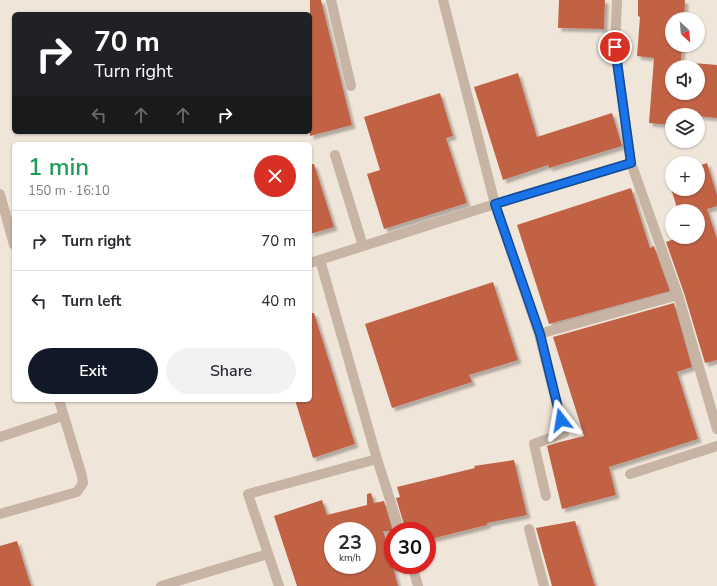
<!DOCTYPE html>
<meta charset="utf-8">
<style>
body{margin:0;font-family:"Nunito Sans",sans-serif;background:#f2f2f3;color:#2b2b33;height:100vh;display:flex;flex-direction:column;font-size:15px;white-space:nowrap}
*{box-sizing:border-box;margin:0}
p{font-size:13px;color:#7c7c81}
.icon{flex:none;width:22px;height:22px;fill:none;stroke:currentColor;stroke-width:2;stroke-linecap:round;stroke-linejoin:round}
.map{position:relative;flex:1;overflow:hidden}
.side{position:absolute;left:12px;top:142px;width:300px;height:260px;display:flex;flex-direction:column;background:#fff;border-radius:6px;box-shadow:0 1px 3px #0004}
.side>*{flex:none}
.top-card{position:absolute;left:12px;top:12px;width:300px;height:122px;border-radius:6px;box-shadow:0 1px 3px #0004;background:#202124;color:#fff;overflow:hidden}
.needle{width:26px;rotate:154deg}
.controls{position:absolute;left:665px;top:12px;display:grid;gap:8px}
.controls a{display:grid;place-items:center;width:40px;height:40px;border-radius:50%;background:#fff;box-shadow:0 1px 3px #0004;font-size:20px}
.speed{position:absolute;left:324px;top:522px;display:flex;gap:8px;font-size:20px;font-weight:700;text-align:center}
.speed>*{display:grid;place-content:center;width:52px;height:52px;border-radius:50%;background:#fff;box-shadow:0 1px 3px #0004;line-height:1}
.speed small{font-size:10px;font-weight:400}
.speed .limit{border:6px solid #d22;background:#fff;color:#111}
.pin{position:absolute;display:grid;place-items:center;width:34px;height:34px;color:#fff;margin:-17px;border:2px solid #fff;border-radius:50%;box-shadow:0 1px 4px #0007}
.me{position:absolute;width:44px;margin:-22px;rotate:346deg;stroke-linejoin:round;filter:drop-shadow(0 0 3px #0008)}
.turn{display:flex;align-items:center;gap:14px;height:84px;padding:0 16px;font-size:18px}
.turn .icon{width:52px;height:52px;stroke-width:2.5}
.turn b{display:block;font-size:28px;line-height:34px}
.lanes{display:flex;align-items:center;height:38px;padding:0 16px;background:#0003;justify-content:center;gap:20px;direction:ltr}
.lanes .off{opacity:.35}
.round{display:grid;place-items:center;flex:none;width:42px;height:42px;border-radius:21px;background:#f2f2f3}
.summary{display:flex;align-items:center;justify-content:space-between;height:68px;padding:0 16px}
h1{font-size:24px;font-weight:600;line-height:30px;color:#1e9e55}
.action{display:flex;gap:8px;margin-top:auto;padding:8px 16px}
.action a{flex:1;height:46px;border-radius:24px;background:#111827;color:#fff;font-size:16px;font-weight:600;line-height:46px;text-align:center}
.action a+a{background:#f2f2f3;color:#2b2b33}
ul{padding:0;list-style:none}
li{display:flex;align-items:center;gap:12px;height:60px;padding:0 16px;border-top:1px solid #e1e1e2}
li div{flex:1}
li b{display:block;font-size:15px}
li em{font-style:normal}
.map>svg:first-child{display:block}
.building{fill:#c16245;fill-rule:evenodd;filter:url(#shadow)}
.lines{fill:none;stroke-linecap:round;stroke-linejoin:round}
.minor{stroke:#c7b4a5;stroke-width:10}
.route-casing{stroke:#114b97;stroke-width:10}
.route{stroke:#1a73e8;stroke-width:7}
</style>
<div class="map">
<svg width="717" height="586" viewBox="0 0 717 586">
<defs>
<filter id="shadow"><feDropShadow dx="3.5" dy="3.5" stdDeviation="1" flood-color="#0004"/></filter>
</defs>
<rect width="100%" height="100%" fill="#f0e5d9"/>
<path class="building" d="M310,0H321L352,125L310,136Z
M559,0H605L604,29L558,28Z
M638,0H685L684,19H672V45H682L681,62L717,65V118L698,116V115H672V125L649,123L654,58L637,56L640,17L638,16ZM672,67H698V93H672Z
M518,73L537,137L612,113L622,146L549,168L548,165L503,180L474,87Z
M440,93L453,136L446,138L467,203L384,229L367,174L380,170L364,117Z
M707,163L717,195V206L707,209L717,239V360L705,363L684,293L666,242L680,237H698V211H678L667,176L672,174V189H698V166Z
M310,164H314L334,227L310,234Z
M631,188L650,248L654,246L670,291L549,324L517,225Z
M493,282L518,360L469,375L472,382L392,408L365,324Z
M674,303L692,367L677,372L698,439L609,467L616,495L562,509L547,446L560,442L584,436L553,337Z
M310,313H314L355,444L313,458L295,400H310Z
M514,460L527,515L487,523V525L427,540V531H406L396,498L400,497L397,487L475,468L474,466Z
M371,493L374,503L384,501L393,531H383L395,567H393L398,586H297L274,516L322,500L327,515L367,505V494ZM333,531H367V565H333Z
M575,521L595,586H552L536,528Z
M17,541L31,586H0V546Z"/>
<g class="lines">
<path class="minor" d="M331,0L351,86
M443,0L495,204L539,334L564,433L534,444L546,496
M617,0L615,47L631,163L678,295L717,429
M335,155L363,246
M0,194L14,245
M320,260L377,459L400,531
M310,263L495,204L631,163
M539,334L678,295
M0,437L63,416
M630,474L717,446
M0,514L77,492L83,483L82,476L59,400
M529,529L544,586
M412,565L418,586
M161,586L268,554
M279,586L248,494L377,459"/>
</g>
<g class="lines">
<g class="route-casing">
<path id="route" d="M561,420L540,334L495,204L631,163L615,47"/>
</g>
<use href="#route" class="route"/>
</g>
</svg>
<div class="controls">
<a><svg class="needle" viewBox="-14 -14 28 28"><path d="M0-13l5 13h-10z" fill="#e53935"/><path d="M0 13l5-13h-10z" fill="#7c7c81"/></svg></a>
<a><svg class="icon" aria-label="sound" viewBox="0 0 24 24"><path d="M4 9h4l5-4v14l-5-4H4zM17 9q2 3 0 6"/></svg></a>
<a><svg class="icon" aria-label="layers" viewBox="0 0 24 24"><path d="M12 4l9 5-9 5-9-5zM3 14l9 5 9-5"/></svg></a>
<a>+</a>
<a>−</a>
</div>
<div class="speed"><div>23<small>km/h</small></div><div class="limit">30</div></div>
<div class="pin" style="left:615px;top:47px;background:#d93025"><svg class="icon" aria-label="arrive" viewBox="0 0 24 24"><path d="M6 21V4h12l-3 4 3 4H6"/></svg></div>
<svg class="me" style="left:561px;top:420px" viewBox="-20 -20 40 40"><path d="M0-17L14 15 0 8-14 15z" fill="#1a73e8" stroke="#fff" stroke-width="4"/></svg>
<div class="top-card">
<div class="turn"><svg class="icon" aria-label="right" viewBox="0 0 24 24"><path d="M7 20v-9h11M14 6l5 5-5 5"/></svg><div><b>70 m</b>Turn right</div></div>
<div class="lanes"><svg class="icon off" aria-label="left" viewBox="0 0 24 24"><path d="M17 20v-9H6M10 6l-5 5 5 5"/></svg><svg class="icon off" aria-label="ahead" viewBox="0 0 24 24"><path d="M12 20V5M6 11l6-6 6 6"/></svg><svg class="icon off" aria-label="ahead" viewBox="0 0 24 24"><path d="M12 20V5M6 11l6-6 6 6"/></svg><svg class="icon" aria-label="right" viewBox="0 0 24 24"><path d="M7 20v-9h11M14 6l5 5-5 5"/></svg></div>
</div>
<section class="side">
<div class="summary"><div><h1>1 min</h1><p>150 m · 16:10</p></div><a class="round" style="background:#d93025;color:#fff"><svg class="icon" aria-label="close" viewBox="0 0 24 24"><path d="M6 6l12 12M18 6L6 18"/></svg></a></div>
<ul>
<li><svg class="icon" aria-label="right" viewBox="0 0 24 24"><path d="M7 20v-9h11M14 6l5 5-5 5"/></svg><div><b>Turn right</b></div><em>70 m</em></li>
<li><svg class="icon" aria-label="left" viewBox="0 0 24 24"><path d="M17 20v-9H6M10 6l-5 5 5 5"/></svg><div><b>Turn left</b></div><em>40 m</em></li>
</ul>
<div class="action"><a>Exit</a><a>Share</a></div>
</section>
</div>
